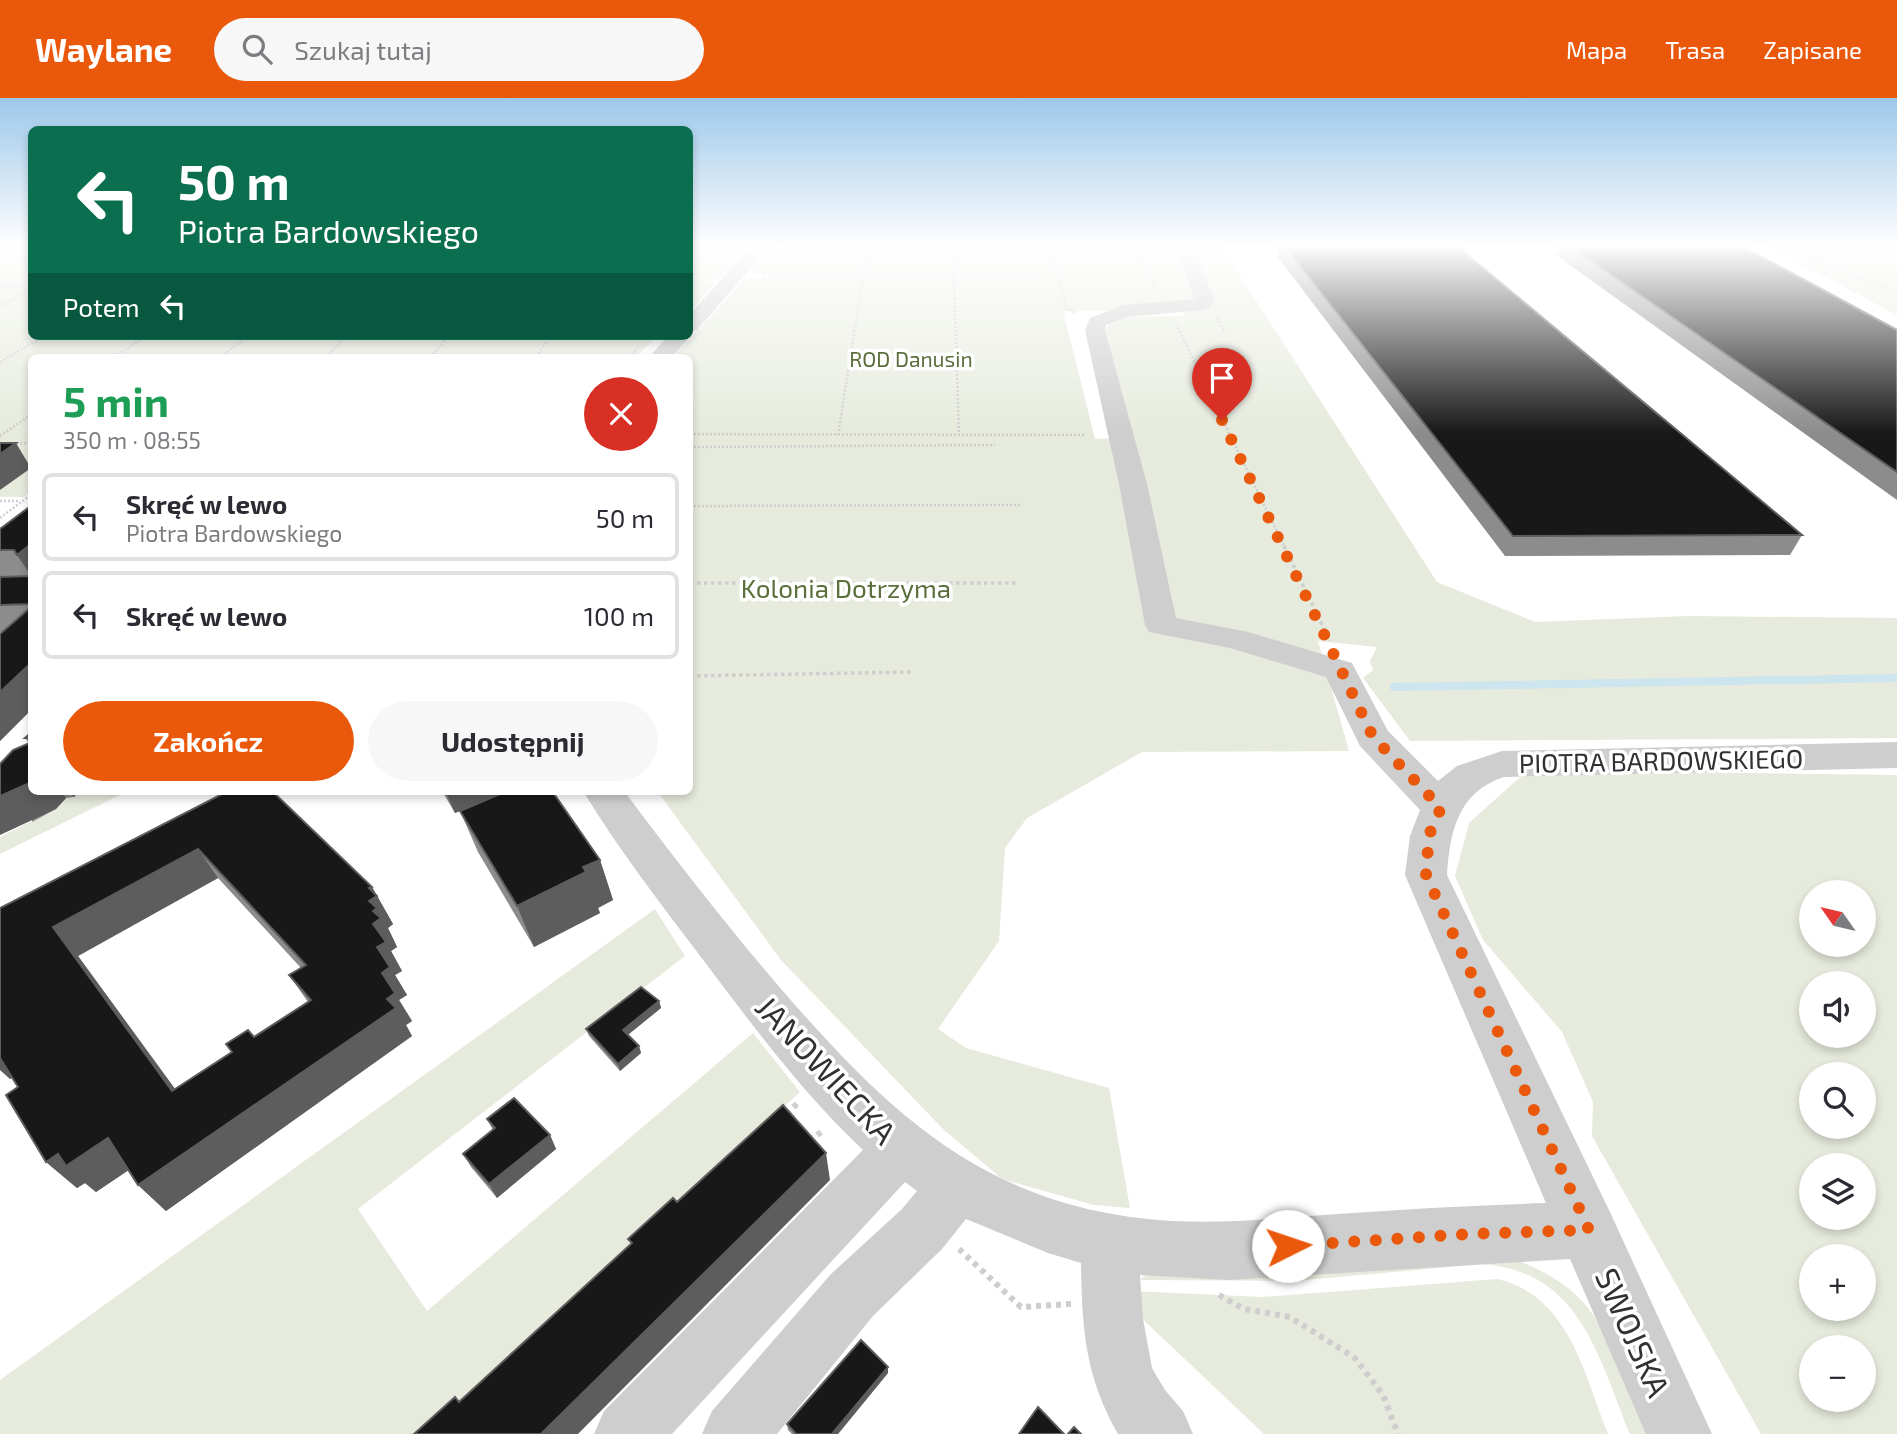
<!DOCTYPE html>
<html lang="pl">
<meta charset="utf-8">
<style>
body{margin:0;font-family:"Exo 2",sans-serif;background:#f7f7f7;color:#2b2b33;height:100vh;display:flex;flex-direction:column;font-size:26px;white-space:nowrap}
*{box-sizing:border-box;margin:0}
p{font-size:23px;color:#7c7c81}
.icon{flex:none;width:38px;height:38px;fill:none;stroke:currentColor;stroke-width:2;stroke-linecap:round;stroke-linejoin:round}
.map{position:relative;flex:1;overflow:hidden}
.drawer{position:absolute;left:28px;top:256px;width:665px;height:441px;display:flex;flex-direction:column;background:#fff;border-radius:10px;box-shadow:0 4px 10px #0003}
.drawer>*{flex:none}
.guide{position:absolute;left:28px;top:28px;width:665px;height:214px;border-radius:10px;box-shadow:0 4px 10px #0003;background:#0b6e4f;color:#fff;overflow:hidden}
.needle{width:46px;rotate:304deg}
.tools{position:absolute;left:1799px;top:782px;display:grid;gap:14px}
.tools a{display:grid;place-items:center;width:77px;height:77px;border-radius:50%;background:#fff;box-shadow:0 4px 10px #0003;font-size:35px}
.pin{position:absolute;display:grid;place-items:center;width:60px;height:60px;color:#fff;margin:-72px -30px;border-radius:50% 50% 50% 0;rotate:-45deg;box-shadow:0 0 7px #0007}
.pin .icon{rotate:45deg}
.me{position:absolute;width:77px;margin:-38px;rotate:86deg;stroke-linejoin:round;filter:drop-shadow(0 0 5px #0008)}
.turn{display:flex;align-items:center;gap:24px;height:147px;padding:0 35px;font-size:32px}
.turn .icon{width:91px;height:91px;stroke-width:2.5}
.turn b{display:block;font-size:49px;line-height:60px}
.then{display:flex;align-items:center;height:66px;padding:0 35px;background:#0003;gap:14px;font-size:26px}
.round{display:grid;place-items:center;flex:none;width:74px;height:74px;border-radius:37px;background:#f7f7f7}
.headline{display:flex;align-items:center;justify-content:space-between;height:119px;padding:0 35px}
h1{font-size:42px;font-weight:700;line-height:52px;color:#1e9e55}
.action{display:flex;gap:14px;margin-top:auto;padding:14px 35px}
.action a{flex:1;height:80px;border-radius:42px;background:#ea580c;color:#fff;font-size:28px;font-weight:700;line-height:80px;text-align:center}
.action a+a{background:#f7f7f7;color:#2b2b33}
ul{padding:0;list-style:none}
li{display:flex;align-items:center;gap:21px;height:88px;margin:0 14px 10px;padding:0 21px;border:4px solid #e1e1e2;border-radius:10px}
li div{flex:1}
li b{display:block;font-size:26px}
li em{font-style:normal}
header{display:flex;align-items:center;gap:42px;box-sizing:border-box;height:98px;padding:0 35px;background:#ea580c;color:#fff}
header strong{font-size:33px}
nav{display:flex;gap:38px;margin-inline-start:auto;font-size:24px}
.search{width:490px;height:63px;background:#f7f7f7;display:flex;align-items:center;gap:18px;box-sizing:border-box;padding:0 24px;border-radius:38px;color:#7c7c81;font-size:26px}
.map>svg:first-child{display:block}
.green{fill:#e6ebdd;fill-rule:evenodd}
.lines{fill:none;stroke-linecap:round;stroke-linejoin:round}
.stream{stroke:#cce5ee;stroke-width:8}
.path-far2{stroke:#cecece;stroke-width:2.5;stroke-dasharray:2 2;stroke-linecap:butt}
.path-far1{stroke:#cecece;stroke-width:3.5;stroke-dasharray:3.5 3.5;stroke-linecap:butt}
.path{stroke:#cecece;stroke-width:6;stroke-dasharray:5 5;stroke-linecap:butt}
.minor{fill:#cecece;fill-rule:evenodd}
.wall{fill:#8c8c8c;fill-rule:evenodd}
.shaded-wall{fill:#5d5d5d}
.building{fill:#181818;stroke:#5d5d5d;stroke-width:2;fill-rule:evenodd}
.route{stroke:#ea580c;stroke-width:12;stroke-dasharray:0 21.6}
.labels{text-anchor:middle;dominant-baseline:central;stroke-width:7;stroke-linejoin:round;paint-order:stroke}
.far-park-label{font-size:21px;fill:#5a6f3c;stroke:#fff}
.park-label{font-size:26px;fill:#5a6f3c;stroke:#fff}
.street-label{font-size:26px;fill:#313131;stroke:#fff}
.near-street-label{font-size:32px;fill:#313131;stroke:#fff}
</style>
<header>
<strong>Waylane</strong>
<div class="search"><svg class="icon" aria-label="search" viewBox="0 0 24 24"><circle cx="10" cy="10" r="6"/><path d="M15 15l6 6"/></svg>Szukaj tutaj</div>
<nav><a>Mapa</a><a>Trasa</a><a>Zapisane</a></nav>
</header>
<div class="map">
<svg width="1897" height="1336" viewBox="0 0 1897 1336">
<rect width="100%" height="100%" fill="#fff"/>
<path class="green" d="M0,148H31L32,238H657L636,259H32L31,394L24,399H0V392L30,370H0Z
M690,148H749L721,180L705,183L715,185L690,214Z
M783,148H1185L1196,204L1118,212L1063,213L1095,341L1116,340L1174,521L1105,231L1116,219L1185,218L1182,214L1205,210L1193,167L1194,148H1221L1437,484L1535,524L1689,518L1897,520V640L1410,643L1363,580L1373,572L1370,563L1377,549L1318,543L1349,653L1142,654L1027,720L1005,750L999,843L938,931L966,950L1109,990L1130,1110L1094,1107L1002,1081L943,1031L781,862L657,693H690V259H673L745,181L769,180L771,176L750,175L769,150Z
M1766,148H1897V217Z
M1656,674L1897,677V1336H1761L1592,1038L1593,1004L1562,934L1483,842L1455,778L1469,725L1520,679ZM1811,794H1864V847H1811ZM1811,886H1864V938H1811ZM1811,976H1864V1029H1811ZM1811,1068H1864V1120H1811ZM1811,1158H1864V1211H1811ZM1811,1250H1864V1302H1811Z
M79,693H128L0,756V739L56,711L66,700Z
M655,811L685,858L358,1111L427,1213L753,935L800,994L429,1336H0V1282Z
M1509,1159C1535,1169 1559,1180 1579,1200C1607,1225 1631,1300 1647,1336H1630C1598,1259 1581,1174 1483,1166L1294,1183L1140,1182L1147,1175Z
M1497,1181C1569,1197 1584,1276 1608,1336H1264L1133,1212L1132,1193L1262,1199Z"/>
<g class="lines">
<path class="stream" d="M1394,589L1897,580"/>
<path class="path-far2" d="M953,148L959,337
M1050,148L1067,211L1077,215
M1136,148L1156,192
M1798,148L1809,159L1897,195
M0,160L24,148
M690,165L698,148
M764,178H1041
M690,183H703
M0,188H32
M0,209L32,191
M1217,220L1225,234
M1176,226L1285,450
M115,259L146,238
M221,259L247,238
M325,259L347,238
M430,259L449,238
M536,259L551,238
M629,259L638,249
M0,264L44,238
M690,336L1086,337
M838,337L868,148
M0,338L32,316
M0,346L32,345
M690,349L995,347
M0,403H20
M690,408L1021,407
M0,420L32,396"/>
<path class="path-far1" d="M1284,448L1330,543
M690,485H1017
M690,578L912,574"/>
<path class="path" d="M786,1016L800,1003
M809,1043L824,1032
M959,1151L1021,1209L1071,1206
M1219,1197L1244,1211L1290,1219L1355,1260L1383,1297L1398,1336"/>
<path class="minor" d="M751,148H770L697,232L690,234V216Z
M1182,148H1200L1199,164L1215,203L1209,210L1202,212L1127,219L1106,227L1105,232L1147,386L1176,520L1248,534L1352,565L1388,633L1438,683L1457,668L1502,653L1897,644V670L1504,679C1458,694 1450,733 1447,777L1609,1112L1712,1336H1646L1570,1161L1229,1182L1140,1177L1143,1221L1152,1270L1165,1292L1183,1313L1193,1336H1118C1085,1278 1082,1231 1081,1165L1048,1155L966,1121L942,1151L873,1218L777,1336H702L712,1313L831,1176L902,1111L917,1093L905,1084L672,1336H594L604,1313L863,1052C803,996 753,928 704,863C662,808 619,752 583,693H624C675,761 727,828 782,892C894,1021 991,1112 1172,1123C1227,1126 1282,1120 1337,1116C1406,1111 1476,1107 1546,1105L1405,777L1410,738L1420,712L1360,648L1326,579L1230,550L1149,534L1145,527L1119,386L1085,232L1090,220L1123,207L1194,201L1181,164Z
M690,236L691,238L672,259H649L668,238Z"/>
</g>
<path class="wall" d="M1279,148H1457L1802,437L1790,457L1505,458L1277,158Z
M1559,148H1742L1897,232V402L1556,157Z
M32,407V611L0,643V536L3,534H0V431Z
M32,634V693H79L74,699L66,700L56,711L32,724L29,645L25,640Z
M228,693L372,789L393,826L388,830L397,849L391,853L402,873L395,877L407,897L399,902L412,923L406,927L412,938L166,1113L138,1087L129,1072L96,1094L85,1085L77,1090L46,1064L18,989L12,980L10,981L0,810ZM218,780L301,870L289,877L308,904L175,991L78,858Z
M442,693H552L600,762L613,802L598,810L600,815L534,849L478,754L460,713L455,715Z
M659,903L661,910L628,937L639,948L641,955L620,973L589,938L586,931Z
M487,1021L550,1037L556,1051L497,1100L471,1069L463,1056L493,1032Z
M888,1275L838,1336H792L788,1332L787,1326Z"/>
<path class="shaded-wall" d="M16,345L31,370L0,392V356Z
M32,445V479L17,457Z
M32,564V611L0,643V594Z
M32,684V693H61L66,700L56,711L0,737V698Z
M69,693H79L74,699Z
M445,693H508L455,715Z
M198,751L218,780L78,858L197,1021L172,993L53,829Z
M600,762L613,802L598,810L600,815L534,849L517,808L583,769Z
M372,789L393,826L388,830L397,849L391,853L402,873L395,877L407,897L399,902L412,923L406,927L412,938L166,1113L138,1087L387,901L369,803V790Z
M659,903L661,910L625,939L623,932Z
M639,948L641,955L620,973L618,966Z
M0,954L21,974L10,981L0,972Z
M550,1037L556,1051L497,1100L489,1086Z
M108,1040L136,1067L96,1094L85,1085L77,1090L46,1064L58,1056Z
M826,1055L830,1082L578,1336H541Z
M888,1269V1275L838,1336H832Z"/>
<path class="building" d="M1284,148H1457L1802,437L1513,438Z
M1569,148H1742L1897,232V374Z
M0,345H16L0,356Z
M32,407V445L17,457L14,452H0V431Z
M32,478V506L0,507V479Z
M32,508V564L0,594V536Z
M32,634V640H25Z
M32,644V684L0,698V666L13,652Z
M228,693H272L372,789L369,790L377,798L369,803L377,810L373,813L381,820L373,826L386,844L377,849L390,869L382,875L395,895L387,901L396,910L138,1087L108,1040L66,1068L58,1056L46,1064L6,997L18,989L0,960V810ZM198,751L306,867L289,877L311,902L254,939L248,932L226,946L232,954L172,993L53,829Z
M507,693H552L600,762L583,769L586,774L517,808L460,713Z
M641,889L659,903L623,932L639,948L618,966L586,931Z
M514,1000L550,1037L489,1086L463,1056L495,1030L487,1021Z
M783,1007L826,1055L541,1336H414L455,1299L459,1304L632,1145L628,1141L673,1100L677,1104Z
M861,1242L888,1269L832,1336H796L787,1326Z
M1038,1309L1064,1336H1019Z
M1074,1329L1081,1336H1068Z"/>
<linearGradient id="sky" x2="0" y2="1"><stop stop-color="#9dc8ea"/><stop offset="0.44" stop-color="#fff"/><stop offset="1" stop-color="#fff" stop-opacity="0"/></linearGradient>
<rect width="1897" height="335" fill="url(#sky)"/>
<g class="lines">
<path class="route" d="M1222,322L1373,639L1441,710L1429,737L1426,777L1589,1132L1468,1136L1288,1148"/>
</g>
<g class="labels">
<g class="far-park-label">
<text x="911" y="260">ROD Danusin</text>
</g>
<g class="park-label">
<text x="846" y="489">Kolonia Dotrzyma</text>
</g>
<g class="street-label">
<text transform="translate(1661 662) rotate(-1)">PIOTRA BARDOWSKIEGO</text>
</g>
<g class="near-street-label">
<text transform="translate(827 971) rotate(47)">JANOWIECKA</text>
<text transform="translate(1634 1234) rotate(66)">SWOJSKA</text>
</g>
</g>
</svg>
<div class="tools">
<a><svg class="needle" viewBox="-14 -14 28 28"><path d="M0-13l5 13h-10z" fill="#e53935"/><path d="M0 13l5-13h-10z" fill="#7c7c81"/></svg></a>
<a><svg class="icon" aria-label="sound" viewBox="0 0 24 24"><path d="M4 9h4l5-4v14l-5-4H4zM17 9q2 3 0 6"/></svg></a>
<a><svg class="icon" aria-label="search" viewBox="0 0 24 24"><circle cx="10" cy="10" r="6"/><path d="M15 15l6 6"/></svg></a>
<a><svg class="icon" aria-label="layers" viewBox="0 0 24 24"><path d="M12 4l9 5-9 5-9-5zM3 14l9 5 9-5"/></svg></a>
<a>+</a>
<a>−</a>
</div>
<div class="pin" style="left:1222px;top:322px;background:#d93025"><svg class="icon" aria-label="arrive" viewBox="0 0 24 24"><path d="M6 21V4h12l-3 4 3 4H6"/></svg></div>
<svg class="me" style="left:1288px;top:1148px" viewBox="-20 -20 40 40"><circle r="19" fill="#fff"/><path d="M0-13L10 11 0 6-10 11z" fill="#ea580c"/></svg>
<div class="guide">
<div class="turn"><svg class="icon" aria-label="left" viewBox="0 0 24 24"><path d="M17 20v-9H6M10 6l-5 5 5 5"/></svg><div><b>50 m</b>Piotra Bardowskiego</div></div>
<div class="then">Potem<svg class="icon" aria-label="left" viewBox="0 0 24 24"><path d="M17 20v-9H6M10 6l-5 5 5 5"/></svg></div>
</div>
<section class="drawer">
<div class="headline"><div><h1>5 min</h1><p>350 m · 08:55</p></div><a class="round" style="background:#d93025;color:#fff"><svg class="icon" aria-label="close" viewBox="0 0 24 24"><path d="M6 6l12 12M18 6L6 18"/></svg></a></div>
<ul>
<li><svg class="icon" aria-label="left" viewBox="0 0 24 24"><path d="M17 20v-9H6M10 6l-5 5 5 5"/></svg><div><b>Skręć w lewo</b><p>Piotra Bardowskiego</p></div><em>50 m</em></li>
<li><svg class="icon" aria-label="left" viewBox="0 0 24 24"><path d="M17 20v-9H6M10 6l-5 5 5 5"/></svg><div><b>Skręć w lewo</b></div><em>100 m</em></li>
</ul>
<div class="action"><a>Zakończ</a><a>Udostępnij</a></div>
</section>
</div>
